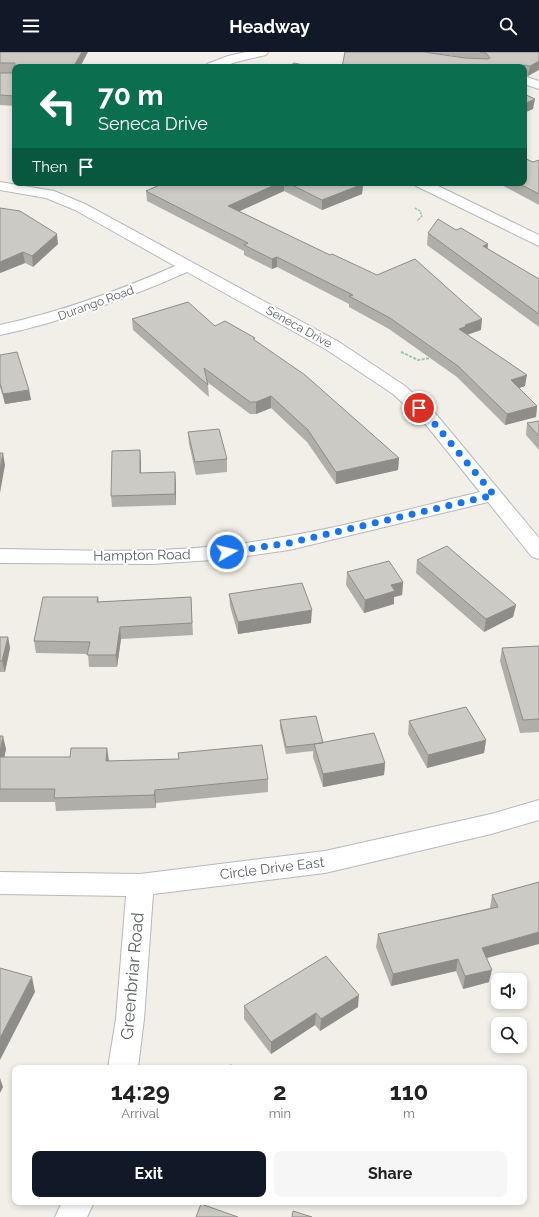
<!DOCTYPE html>
<style>
body{margin:0;font-family:Raleway,sans-serif;background:#f6f6f6;color:#222;height:100vh;display:flex;flex-direction:column;font-size:15px;white-space:nowrap}
*{box-sizing:border-box;margin:0}
p{font-size:13px;color:#767676}
.icon{flex:none;width:22px;height:22px;fill:none;stroke:currentColor;stroke-width:2;stroke-linecap:round;stroke-linejoin:round}
.map{position:relative;flex:1;overflow:hidden}
.sheet{position:absolute;left:12px;top:1013px;width:515px;height:140px;display:flex;flex-direction:column;background:#fff;border-radius:8px;box-shadow:0 2px 6px #0003}
.sheet>*{flex:none}
.banner{position:absolute;left:12px;top:12px;width:515px;height:122px;border-radius:8px;box-shadow:0 2px 6px #0003;background:#0b6e4f;color:#fff;overflow:hidden}
.controls{position:absolute;left:491px;top:921px;display:grid;gap:8px}
.controls a{display:grid;place-items:center;width:36px;height:36px;border-radius:8px;background:#fff;box-shadow:0 2px 6px #0003;font-size:20px}
.pin{position:absolute;display:grid;place-items:center;width:34px;height:34px;color:#fff;margin:-17px;border:2px solid #fff;border-radius:50%;box-shadow:0 1px 4px #0007}
.me{position:absolute;width:44px;margin:-22px;rotate:82deg;stroke-linejoin:round;filter:drop-shadow(0 0 3px #0008)}
.turn{display:flex;align-items:center;gap:14px;height:84px;padding:0 20px;font-size:18px}
.turn .icon{width:52px;height:52px;stroke-width:2.5}
.turn b{display:block;font-size:28px;line-height:34px}
.then{display:flex;align-items:center;height:38px;padding:0 20px;background:#0003;gap:8px;font-size:15px}
.eta{display:flex;justify-content:space-evenly;align-items:center;height:68px;text-align:center}
.eta b{font-size:24px;font-weight:700;line-height:28px}
.cta{display:flex;gap:8px;margin-top:auto;padding:8px 20px}
.cta a{flex:1;height:46px;border-radius:8px;background:#111827;color:#fff;font-size:16px;font-weight:700;line-height:46px;text-align:center}
.cta a+a{background:#f6f6f6;color:#222}
header{display:flex;justify-content:space-between;align-items:center;height:52px;padding:0 20px;background:#111827;color:#fff;font-size:18px;font-weight:700}
.map>svg:first-child{display:block}
.lines{fill:none;stroke-linecap:round;stroke-linejoin:round}
.minor-casing{stroke:#b5b8bc;stroke-width:2}
.path-far1{stroke:#9cc7a9;stroke-width:1.5;stroke-dasharray:2.5 1;stroke-linecap:butt}
.path{stroke:#9cc7a9;stroke-width:2;stroke-dasharray:3 1.5;stroke-linecap:butt}
.minor{fill:#fff;fill-rule:evenodd}
.wall{fill:#afaea9;fill-rule:evenodd}
.shaded-wall{fill:#8f8d8a}
.building{fill:#cccac5;stroke:#8f8d8a}
.route{stroke:#1a73e8;stroke-width:7;stroke-dasharray:0 12.6}
.labels{text-anchor:middle;dominant-baseline:central;stroke-width:4;stroke-linejoin:round;paint-order:stroke}
.far-street-label{font-size:12px;fill:#5f6368;stroke:#fff}
.street-label{font-size:14px;fill:#5f6368;stroke:#fff}
.near-street-label{font-size:17px;fill:#5f6368;stroke:#fff}
</style>
<header><svg class="icon" aria-label="menu" viewBox="0 0 24 24"><path d="M4 6h16M4 12h16M4 18h16"/></svg>Headway<svg class="icon" aria-label="search" viewBox="0 0 24 24"><circle cx="10" cy="10" r="6"/><path d="M15 15l6 6"/></svg></header>
<div class="map">
<svg width="539" height="1165" viewBox="0 0 539 1165">
<rect width="100%" height="100%" fill="#f1efe8"/>
<g class="lines">
<g class="minor-casing">
<path id="minor" d="M246,0H268L266,3L236,10L222,15H205L207,12L228,4Z
M524,24L539,29V37L524,32Z
M0,130L54,139L85,152L339,290L405,334L435,361L539,486V507L532,505L488,450L289,498L227,507L152,512L0,511V497C76,498 152,502 227,493C313,484 396,460 480,440L423,369L393,342L327,298L187,220C126,247 65,269 0,283V273C61,260 118,239 175,214L75,158L46,146L0,138Z
M414,131H432L539,183V194L416,134Z
M539,748V768L491,782L325,821L153,842L144,967L138,1016H108L116,967L126,844L0,842V820L140,822L325,799L491,762Z
M62,1150H94L87,1165H55Z"/>
</g>
<path class="path-far1" d="M415,156L420,159L422,164L417,169"/>
<path class="path" d="M401,300L418,308L430,306"/>
<use href="#minor" class="minor"/>
</g>
<path class="wall" d="M0,0H88L15,15V54L0,53Z
M345,0H539L528,24L524,23V15ZM435,2L449,3L458,5Z
M539,108V153L498,131H524L533,110Z
M164,131H361L363,132L362,142L322,158L284,139L239,159L481,278L467,283L525,334L519,336L537,354L536,365L505,373L457,325L389,277L349,255V252L277,215L272,217L244,203V199L147,149L146,139Z
M0,156L58,192L33,215L25,211L0,221Z
M456,178L539,227V275L427,193L428,181Z
M132,267L215,274L255,289L399,406L398,418L336,432L307,390L271,356L256,362H250L207,330L208,333L209,345L133,278Z
M0,303L29,338L31,348L5,352L0,335Z
M539,369V398L526,383L527,371Z
M188,380L227,407V420L196,423L189,392Z
M141,409V421L176,431V453L112,455L111,444Z
M417,508L516,553L513,565L484,580L416,521Z
M347,520L403,530L402,543L394,545V552L364,561L346,533Z
M229,542L311,571L238,582L230,554Z
M98,545L99,550L191,545L193,583L121,587L117,615H89L88,602L36,601L34,589Z
M0,585H8L10,596L5,620H0Z
M539,594V680L520,681L500,609L502,596Z
M280,668L323,691L385,711L384,723L323,735L313,705V699L286,702L280,675Z
M409,669L486,688L484,701L427,716L408,682Z
M0,684L6,697L4,705L108,709L268,727V740L156,751V756L56,759L55,750H0Z
M539,830L487,906L489,930L463,937L456,919L391,934L376,895L378,882L490,856L492,843Z
M244,954L358,955L320,979L315,973L271,1002L244,967Z"/>
<path class="shaded-wall" d="M82,0H88L80,15H73Z
M539,9V18L528,24L530,14Z
M535,47L533,57L524,61V52Z
M279,131H284V139L229,164L228,154Z
M363,132L362,142L322,158V148Z
M57,182L58,192L33,215L32,204Z
M488,192L487,203L483,194Z
M23,200L25,211L0,221V210Z
M277,205V215L272,217V207Z
M482,267L481,278L466,283L459,277L465,273Z
M527,323L525,334L509,339L511,328Z
M29,338L31,348L5,352L3,342Z
M271,344V356L256,362V350Z
M537,354L536,365L505,373L507,362Z
M140,398L141,409V432L140,421Z
M3,401L5,413L0,441V418Z
M399,406L398,418L336,432V420Z
M175,420L176,431V453L175,442Z
M403,530L402,543L394,545V552L364,561L365,548L391,533Z
M516,553L513,565L484,580L486,567Z
M312,558L311,571L238,582V570Z
M120,575L121,587L117,615L116,603Z
M8,585L10,596L5,620L2,609Z
M3,684L6,697L2,718L0,710V700Z
M486,688L484,701L427,716L428,703Z
M107,696L109,709L107,722L106,709Z
M385,711L384,723L323,735V722Z
M155,738L156,751V756L154,743Z
M539,880V892L480,908L482,896Z
M458,907L456,919L391,934L393,922Z
M492,918L489,930L463,937L465,924Z
M32,925L35,940L0,1008V986Z
M359,943L358,955L320,979L321,967Z
M316,961L315,973L271,1002V990Z
M0,1026L3,1035L0,1041Z"/>
<path class="building" d="M0,0H82L73,15H15V44L0,43V21H15V11H0Z
M345,0H424L465,6L488,7L490,6L486,1L480,0H539V9L530,14L524,13V16V15H342Z
M294,11L312,15H288Z
M524,42L535,47L524,52Z
M524,106L533,110L539,108V142L518,131H524Z
M164,131H279L228,154L330,203L332,202L377,223L415,207L482,267L465,273L467,274L459,277L527,323L511,328L537,354L507,362L458,314L390,266L349,244L353,243L277,205L272,207L244,193L248,191L146,139Z
M288,131H361L363,132L322,148Z
M0,156L20,159L57,182L32,204L23,200L0,210Z
M438,167L456,178L461,176L488,192L483,194L539,227V262L428,181Z
M188,250L215,274L225,269L255,286L253,287L305,323L399,406L336,420L308,378L271,344L256,350H250L204,316L208,333L132,267Z
M17,300L29,338L3,342L0,331V303Z
M539,369V384L527,371Z
M219,377L227,407L195,410L188,380Z
M140,398V421L175,420V442L111,444L112,399Z
M0,401H3L0,418Z
M447,494L516,553L486,567L417,508Z
M389,509L403,530L391,533L395,539L365,548L347,520Z
M302,531L312,558L238,570L229,542Z
M43,545H98L97,550L191,545L192,571L120,575L116,603H87L90,590L34,589Z
M0,585H8L2,609H0Z
M539,594V667L523,668L502,596Z
M466,655L486,688L428,703L409,669Z
M316,664L323,691L286,695L280,668Z
M374,681L385,711L323,722L314,692Z
M0,684H3L0,700Z
M262,693L268,727L155,738L154,743L54,746L55,737H0V705H70L71,696H107L106,709L179,707L178,701Z
M539,830V880L482,896L492,918L465,924L458,907L393,922L378,882L498,855L492,843Z
M326,904L359,943L321,967L316,961L271,990L244,954Z
M0,916L32,925L0,986Z
M230,1013L249,1016H229Z
M201,1152L238,1165H196Z
M293,1159L312,1165H292Z"/>
<g class="lines">
<path class="route" d="M227,500L289,491L494,443L429,365L419,356"/>
</g>
<g class="labels">
<g class="far-street-label">
<text transform="translate(96 251) rotate(-20)">Durango Road</text>
<text transform="translate(299 275) rotate(29)">Seneca Drive</text>
</g>
<g class="street-label">
<text transform="translate(142 503) rotate(-1)">Hampton Road</text>
<text transform="translate(272 816) rotate(-7)">Circle Drive East</text>
</g>
<g class="near-street-label">
<text transform="translate(132 924) rotate(-85)">Greenbriar Road</text>
</g>
</g>
</svg>
<div class="controls">
<a><svg class="icon" aria-label="sound" viewBox="0 0 24 24"><path d="M4 9h4l5-4v14l-5-4H4zM17 9q2 3 0 6"/></svg></a>
<a><svg class="icon" aria-label="search" viewBox="0 0 24 24"><circle cx="10" cy="10" r="6"/><path d="M15 15l6 6"/></svg></a>
</div>
<div class="pin" style="left:419px;top:356px;background:#d93025"><svg class="icon" aria-label="arrive" viewBox="0 0 24 24"><path d="M6 21V4h12l-3 4 3 4H6"/></svg></div>
<svg class="me" style="left:227px;top:500px" viewBox="-20 -20 40 40"><circle r="17" fill="#1a73e8" stroke="#fff" stroke-width="3"/><path d="M0-11L8 9 0 5-8 9z" fill="#fff"/></svg>
<div class="banner">
<div class="turn"><svg class="icon" aria-label="left" viewBox="0 0 24 24"><path d="M17 20v-9H6M10 6l-5 5 5 5"/></svg><div><b>70 m</b>Seneca Drive</div></div>
<div class="then">Then<svg class="icon" aria-label="arrive" viewBox="0 0 24 24"><path d="M6 21V4h12l-3 4 3 4H6"/></svg></div>
</div>
<section class="sheet">
<div class="eta">
<div><b>14:29</b><p>Arrival</p></div>
<div><b>2</b><p>min</p></div>
<div><b>110</b><p>m</p></div>
</div>
<div class="cta"><a>Exit</a><a>Share</a></div>
</section>
</div>
